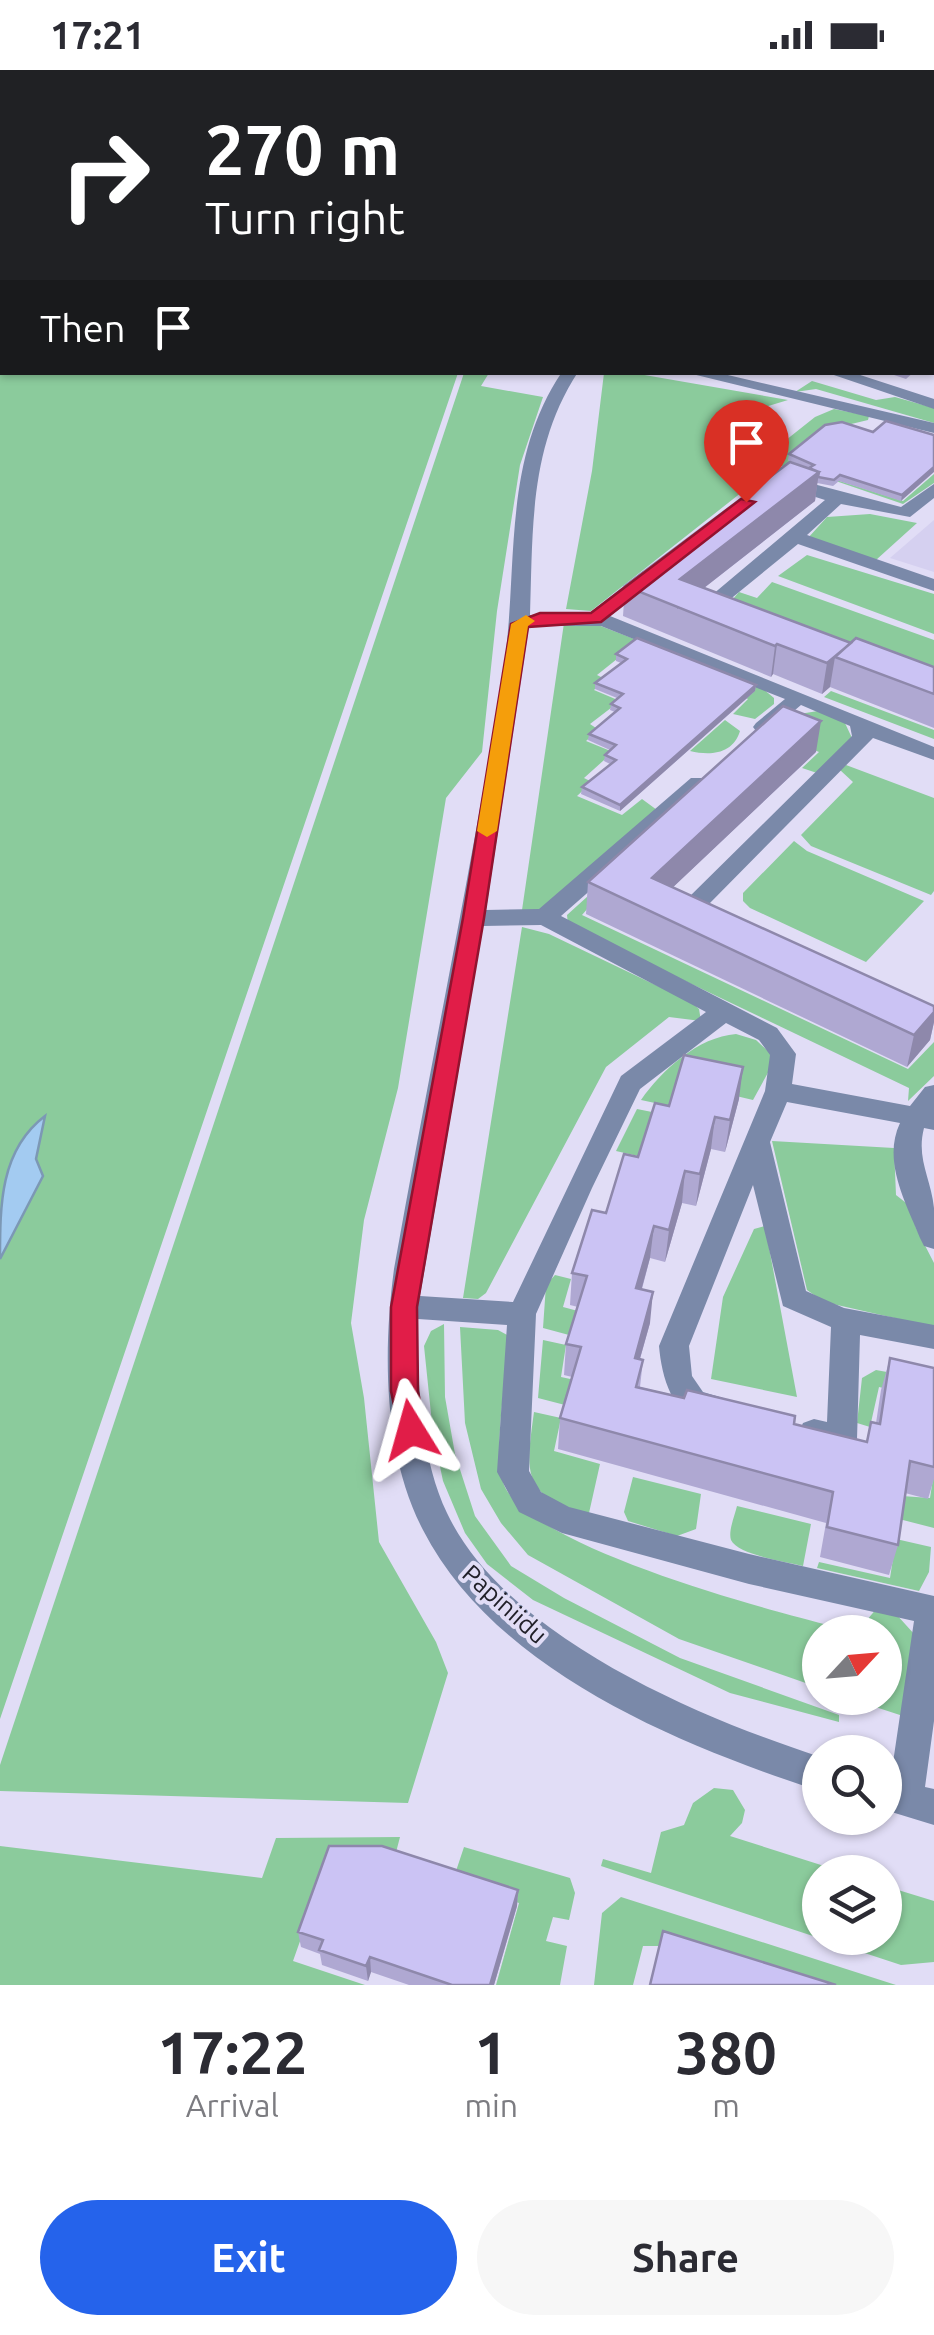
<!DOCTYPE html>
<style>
body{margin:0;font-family:Ubuntu,sans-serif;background:#f7f7f7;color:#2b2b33;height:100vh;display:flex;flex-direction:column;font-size:38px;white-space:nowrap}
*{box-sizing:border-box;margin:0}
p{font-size:32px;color:#7c7c81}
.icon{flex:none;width:55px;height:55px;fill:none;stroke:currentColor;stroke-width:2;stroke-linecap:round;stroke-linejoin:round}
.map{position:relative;height:1915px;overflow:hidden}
.panel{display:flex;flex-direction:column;background:#fff;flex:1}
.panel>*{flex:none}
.top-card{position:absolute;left:0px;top:0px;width:935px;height:305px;box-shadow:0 2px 8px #0004;background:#202124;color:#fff;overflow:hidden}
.needle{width:65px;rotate:64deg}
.tools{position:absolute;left:802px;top:1545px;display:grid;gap:20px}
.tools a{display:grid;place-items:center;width:100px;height:100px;border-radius:50%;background:#fff;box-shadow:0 2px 8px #0004;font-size:50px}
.pin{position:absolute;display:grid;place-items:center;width:85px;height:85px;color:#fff;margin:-102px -42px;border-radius:50% 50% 50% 0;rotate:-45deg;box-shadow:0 0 10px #0007}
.pin .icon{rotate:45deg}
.me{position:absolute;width:110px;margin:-55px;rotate:352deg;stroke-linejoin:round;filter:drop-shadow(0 0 8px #0008)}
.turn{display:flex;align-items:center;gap:35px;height:210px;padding:0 40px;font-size:45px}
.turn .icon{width:130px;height:130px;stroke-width:2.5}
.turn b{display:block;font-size:70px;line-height:85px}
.then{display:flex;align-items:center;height:95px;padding:0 40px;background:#0003;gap:20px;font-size:38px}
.eta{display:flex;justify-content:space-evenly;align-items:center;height:170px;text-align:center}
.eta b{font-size:60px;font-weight:700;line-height:70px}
.primary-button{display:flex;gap:20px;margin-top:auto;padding:20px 40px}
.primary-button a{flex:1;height:115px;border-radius:60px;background:#2563eb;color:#fff;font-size:40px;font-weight:700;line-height:115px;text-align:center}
.primary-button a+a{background:#f7f7f7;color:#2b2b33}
.status{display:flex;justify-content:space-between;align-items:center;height:70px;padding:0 50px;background:#fff;direction:ltr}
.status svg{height:28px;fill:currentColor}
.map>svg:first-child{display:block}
.built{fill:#d5d0f0}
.green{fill:#8bcb9c}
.water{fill:#a3cbf1;stroke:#7c98b5;stroke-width:2.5}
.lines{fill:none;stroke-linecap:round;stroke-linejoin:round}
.minor{fill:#7a89a9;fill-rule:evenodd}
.wall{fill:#afa8d2}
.shaded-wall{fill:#8e88ab}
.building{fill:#cbc3f4;stroke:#8e88ab;stroke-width:2.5}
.route{fill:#e11d48;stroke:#92132f;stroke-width:2.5}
.slow{fill:#f59e0b}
.labels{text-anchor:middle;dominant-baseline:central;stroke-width:8;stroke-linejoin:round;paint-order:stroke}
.street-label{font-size:25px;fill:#212029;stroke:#e1ddf6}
</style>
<div class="status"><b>17:21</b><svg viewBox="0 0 49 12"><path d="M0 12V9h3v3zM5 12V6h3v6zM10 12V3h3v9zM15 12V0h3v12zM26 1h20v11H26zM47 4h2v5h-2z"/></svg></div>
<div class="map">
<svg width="934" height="1915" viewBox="0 0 934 1915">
<rect width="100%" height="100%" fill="#e1ddf6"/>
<path class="built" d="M934,450V502L890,488Z"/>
<path class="green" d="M0,0H934V143L932,2H2V129Z
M0,135L2,302L458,303L0,1649Z
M464,303H489L481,316L543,327L520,395L497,541L482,682L446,728L398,1018L364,1150L351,1253L364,1328L379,1472L436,1572L448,1603L408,1733L0,1721V1695Z
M604,303H633L788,330C756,340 720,347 724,388L756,411L591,541L566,539L592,401Z
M812,311L876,330L895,327L934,338V353L816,319L795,322Z
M834,339L869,346L868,350L822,361L788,390L824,406L903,431L934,404V413L903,434L789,395L768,398L747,383L749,372L786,370L815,347Z
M870,444L917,453L876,490L808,468L827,447Z
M807,485L934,524V564L778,506Z
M772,512L934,570V611L733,529L739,522L757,528Z
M564,553L598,555L762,618L774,628V634L755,649L733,644L748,629L627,581L597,605L605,609L594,620L620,631L590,654L599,660L586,671L613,682L584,708L592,712L577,726L622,745L642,729L657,740L541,840H522Z
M831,621L934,660V669L824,627Z
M818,641L844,651L852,668L817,703L802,698L819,682L778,665L793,645Z
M725,650L740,661C733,684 711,686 690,681Z
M846,695L934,728V821L931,825L811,776L801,765L853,712L840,700Z
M794,771L807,781L924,831L866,892L750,838L743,831V823Z
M588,826L595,830L582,845L908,999L934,972V1006L908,1031L909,1018L568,855L567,845Z
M522,857L549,864L691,932L699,939L701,951L669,947L606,997L486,1223L478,1229L463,1228Z
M736,964L756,970L771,984L770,999L753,1030L677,1012L669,1036L641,1030C662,1000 698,967 736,964Z
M637,1039L667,1045L649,1062L638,1086L616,1081Z
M772,1071L894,1078L896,1125L910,1136L916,1158L934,1193V1257L824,1232L807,1220Z
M765,1156L797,1327L711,1309L723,1227L754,1159Z
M555,1205L571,1209L563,1237L578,1241L569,1265L543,1258L546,1215Z
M444,1254L445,1327L455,1384L475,1446L511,1496L564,1528L680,1588L839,1645V1652L730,1623L533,1530L487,1494L465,1463L443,1411L433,1363L424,1276L431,1261Z
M460,1257L498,1260L509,1266C507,1303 493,1380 503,1412C522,1477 791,1547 857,1562L877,1538L896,1544L915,1565L906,1647L848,1628H885V1562H820V1618L679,1569L528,1485L501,1453L481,1419L465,1353Z
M543,1270L566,1275L561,1307L575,1310L565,1335L538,1328Z
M876,1300L931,1310L927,1328L879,1317L870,1357L857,1353L862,1308Z
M534,1342L561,1348L554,1381L600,1394L589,1443C520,1428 526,1401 534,1342Z
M934,1402V1458L899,1449L902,1426L930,1428Z
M633,1407L701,1424L696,1459L677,1466L628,1451L624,1442Z
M737,1436L811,1454L803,1496C787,1492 738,1485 731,1470C728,1461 735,1445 737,1436Z
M896,1469L931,1477L929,1502L919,1521L817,1498L819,1492L890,1508Z
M714,1718L733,1720L745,1740L742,1753L730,1766L843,1802H820V1868H885V1816L934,1831V1892L901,1895L601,1796L603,1789L651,1803L661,1762L684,1755L693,1733Z
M400,1767L394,1790L329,1789L293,1891L365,1915H0V1776L262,1808L276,1768Z
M464,1777L570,1808L575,1823L569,1850L553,1847L546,1871L567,1876L560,1915H496L519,1833L453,1810Z
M621,1827L896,1915H784L660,1876H643L633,1915H594L602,1843Z"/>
<path class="water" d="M45,1046L36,1089L43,1106L0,1189C0,1135 0,1080 45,1046Z"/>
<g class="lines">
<path class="minor" d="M932,175H934V185H932Z
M934,209V218H932V209Z
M562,302H578C529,377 533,459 530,545L588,544L643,501H657V509L610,546L934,677V690L873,668L709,834L728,846L724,851C711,855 689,847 681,836L685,831L852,666L850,656L801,635L770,661H756L753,657L756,653L785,629L601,556H529L486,840L539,839L691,708H707L710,713L707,718L561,846L777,958L796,984L792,1014L910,1036L925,1017L934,1015V1060L924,1058C916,1089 931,1108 934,1138C934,1151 934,1165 934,1179L924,1176L920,1168C906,1133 882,1091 900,1053L787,1032L770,1072L806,1221L844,1238L934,1255V1279L860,1265L857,1369L853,1378L842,1382L803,1371L799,1362L803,1353L814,1349L827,1352L831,1257L783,1236L753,1115L689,1276L692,1306L703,1322L723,1328L727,1337L723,1346C676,1362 662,1311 659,1276L765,1021L770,985L759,970L726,953L640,1019L592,1118L536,1244L529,1401L541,1422L569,1437L749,1484L934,1526V1651L925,1717L934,1719V1755L885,1740V1704L891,1706L914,1551L749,1514L562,1463L519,1442L497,1402L507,1255L418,1249C417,1313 420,1385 447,1443C505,1566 698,1647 820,1687V1721C678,1675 495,1600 423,1460C383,1383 383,1282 394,1199C429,1002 470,807 502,610C520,505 499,395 562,302ZM541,855L706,942L621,1006L513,1232L420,1226L483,856Z
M684,302H715L934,353V363Z
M825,302H851L934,329V339Z
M787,407L901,437L934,414V428L910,447L841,434L807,465L934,509V521L798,474L728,531V535L744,547L741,551C729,554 716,547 708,537L712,525L825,430L781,416L778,412Z"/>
</g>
<path class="wall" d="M885,302H914L906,309Z
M873,362L934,365L901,431L839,411L833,416L817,413L815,431L704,518L851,573L934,597V658L830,617L822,624L773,604L771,607L623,546L625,516L807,398L788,390L789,384Z
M616,584L756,615L755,621L620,741L581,724L582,717L610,694L604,691L605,685L610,680L588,670L589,664L615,642L610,640L611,634L617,628L595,619V613L621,593L616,591Z
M816,682L673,817L934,936V952L930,970L907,997L586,844L588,812Z
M739,1029L725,1082L711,1079L696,1136L682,1133L665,1192L650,1188L642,1219L650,1253L640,1289L643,1290L640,1317L866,1372L871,1352L876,1353L881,1320L890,1288L934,1298V1409L928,1429L905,1423L898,1475L889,1505L820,1487L826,1453L558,1379L560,1348L572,1307L564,1305L566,1274L578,1237L570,1235L572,1203L669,1036Z
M518,1820L517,1836L494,1915H409L371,1902L368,1911L322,1895L320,1884L301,1877L298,1862Z"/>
<path class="shaded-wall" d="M934,242V288L932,289V243Z
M934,397V402L901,431L902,425Z
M819,402L815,431L677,539L680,509Z
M851,573L835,587L830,617L822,624L827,593Z
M777,574L773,604L771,607L775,576Z
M756,615L755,621L620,741V735Z
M821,651L816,682L650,839L652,808Z
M934,942V952L930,970L907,997L914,965Z
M743,997L739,1029L725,1082L730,1050Z
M715,1047L711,1079L696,1136L700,1104Z
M685,1101L682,1133L665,1192L669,1160Z
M654,1156L650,1188L633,1250L636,1218Z
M653,1222L650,1253L631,1320L635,1288Z
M518,1820L517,1836L494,1915H490Z
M370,1887L371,1902L368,1911L366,1896Z"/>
<path class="building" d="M934,141V164L932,163V142Z
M934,213V242L932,243V214Z
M886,351L934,365V397L902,425L840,405L834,410L818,407L819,402L809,398L814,395L789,384L825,355L842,352L873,362Z
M790,392L819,402L680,509L851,573L827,593L777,574L775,576L625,516Z
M637,568L756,615L620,735L582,717L616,690L605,685L616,675L589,664L620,638L611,634L623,624L595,613L627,589L616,584Z
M856,568L934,597V624L835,587Z
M783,636L821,651L652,808L934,936V942L914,965L588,812Z
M684,985L743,997L730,1050L715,1047L700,1104L685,1101L669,1160L654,1156L636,1218L653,1222L635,1288L643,1290L636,1317L684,1328L687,1320L795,1346L794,1354L867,1372L871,1352L880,1354L890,1288L934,1298V1397L910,1391L898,1475L827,1457L833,1422L560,1348L581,1277L566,1274L587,1206L572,1203L592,1140L606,1143L624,1084L638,1087L655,1033L669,1036Z
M329,1776H382L518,1820L490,1915H452L370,1887L366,1896L319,1880L323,1870L298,1862Z
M663,1861L836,1915H650Z"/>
<path class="route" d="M741,429L755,432L601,552L528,557L484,848L417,1237L418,1321L425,1360L421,1368L411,1372L401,1368L391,1321V1237L463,848L511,554L540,543H591Z"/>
<path class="slow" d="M526,545L535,551L528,556L497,761L487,767L477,761L511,554Z"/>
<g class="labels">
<g class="street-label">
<text transform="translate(505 1534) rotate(42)">Papiniidu</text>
</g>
</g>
</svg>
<div class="tools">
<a><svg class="needle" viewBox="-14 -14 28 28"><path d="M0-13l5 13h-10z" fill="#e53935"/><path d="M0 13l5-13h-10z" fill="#7c7c81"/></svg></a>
<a><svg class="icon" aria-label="search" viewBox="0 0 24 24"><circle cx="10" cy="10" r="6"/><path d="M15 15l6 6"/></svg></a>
<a><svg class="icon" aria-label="layers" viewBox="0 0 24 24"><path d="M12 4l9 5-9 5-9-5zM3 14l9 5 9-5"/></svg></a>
</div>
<div class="pin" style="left:746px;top:432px;background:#d93025"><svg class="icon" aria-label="arrive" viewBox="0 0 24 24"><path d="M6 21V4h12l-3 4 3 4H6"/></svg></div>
<svg class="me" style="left:411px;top:1360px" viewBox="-20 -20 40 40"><path d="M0-17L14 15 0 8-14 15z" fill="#e11d48" stroke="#fff" stroke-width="4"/></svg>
<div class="top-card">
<div class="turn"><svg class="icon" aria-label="right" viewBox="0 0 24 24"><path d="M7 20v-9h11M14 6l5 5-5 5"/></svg><div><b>270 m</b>Turn right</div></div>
<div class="then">Then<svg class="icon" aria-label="arrive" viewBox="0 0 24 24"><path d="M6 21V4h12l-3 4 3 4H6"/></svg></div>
</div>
</div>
<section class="panel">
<div class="eta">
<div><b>17:22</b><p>Arrival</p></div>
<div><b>1</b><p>min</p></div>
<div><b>380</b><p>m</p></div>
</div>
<div class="primary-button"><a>Exit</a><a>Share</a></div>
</section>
